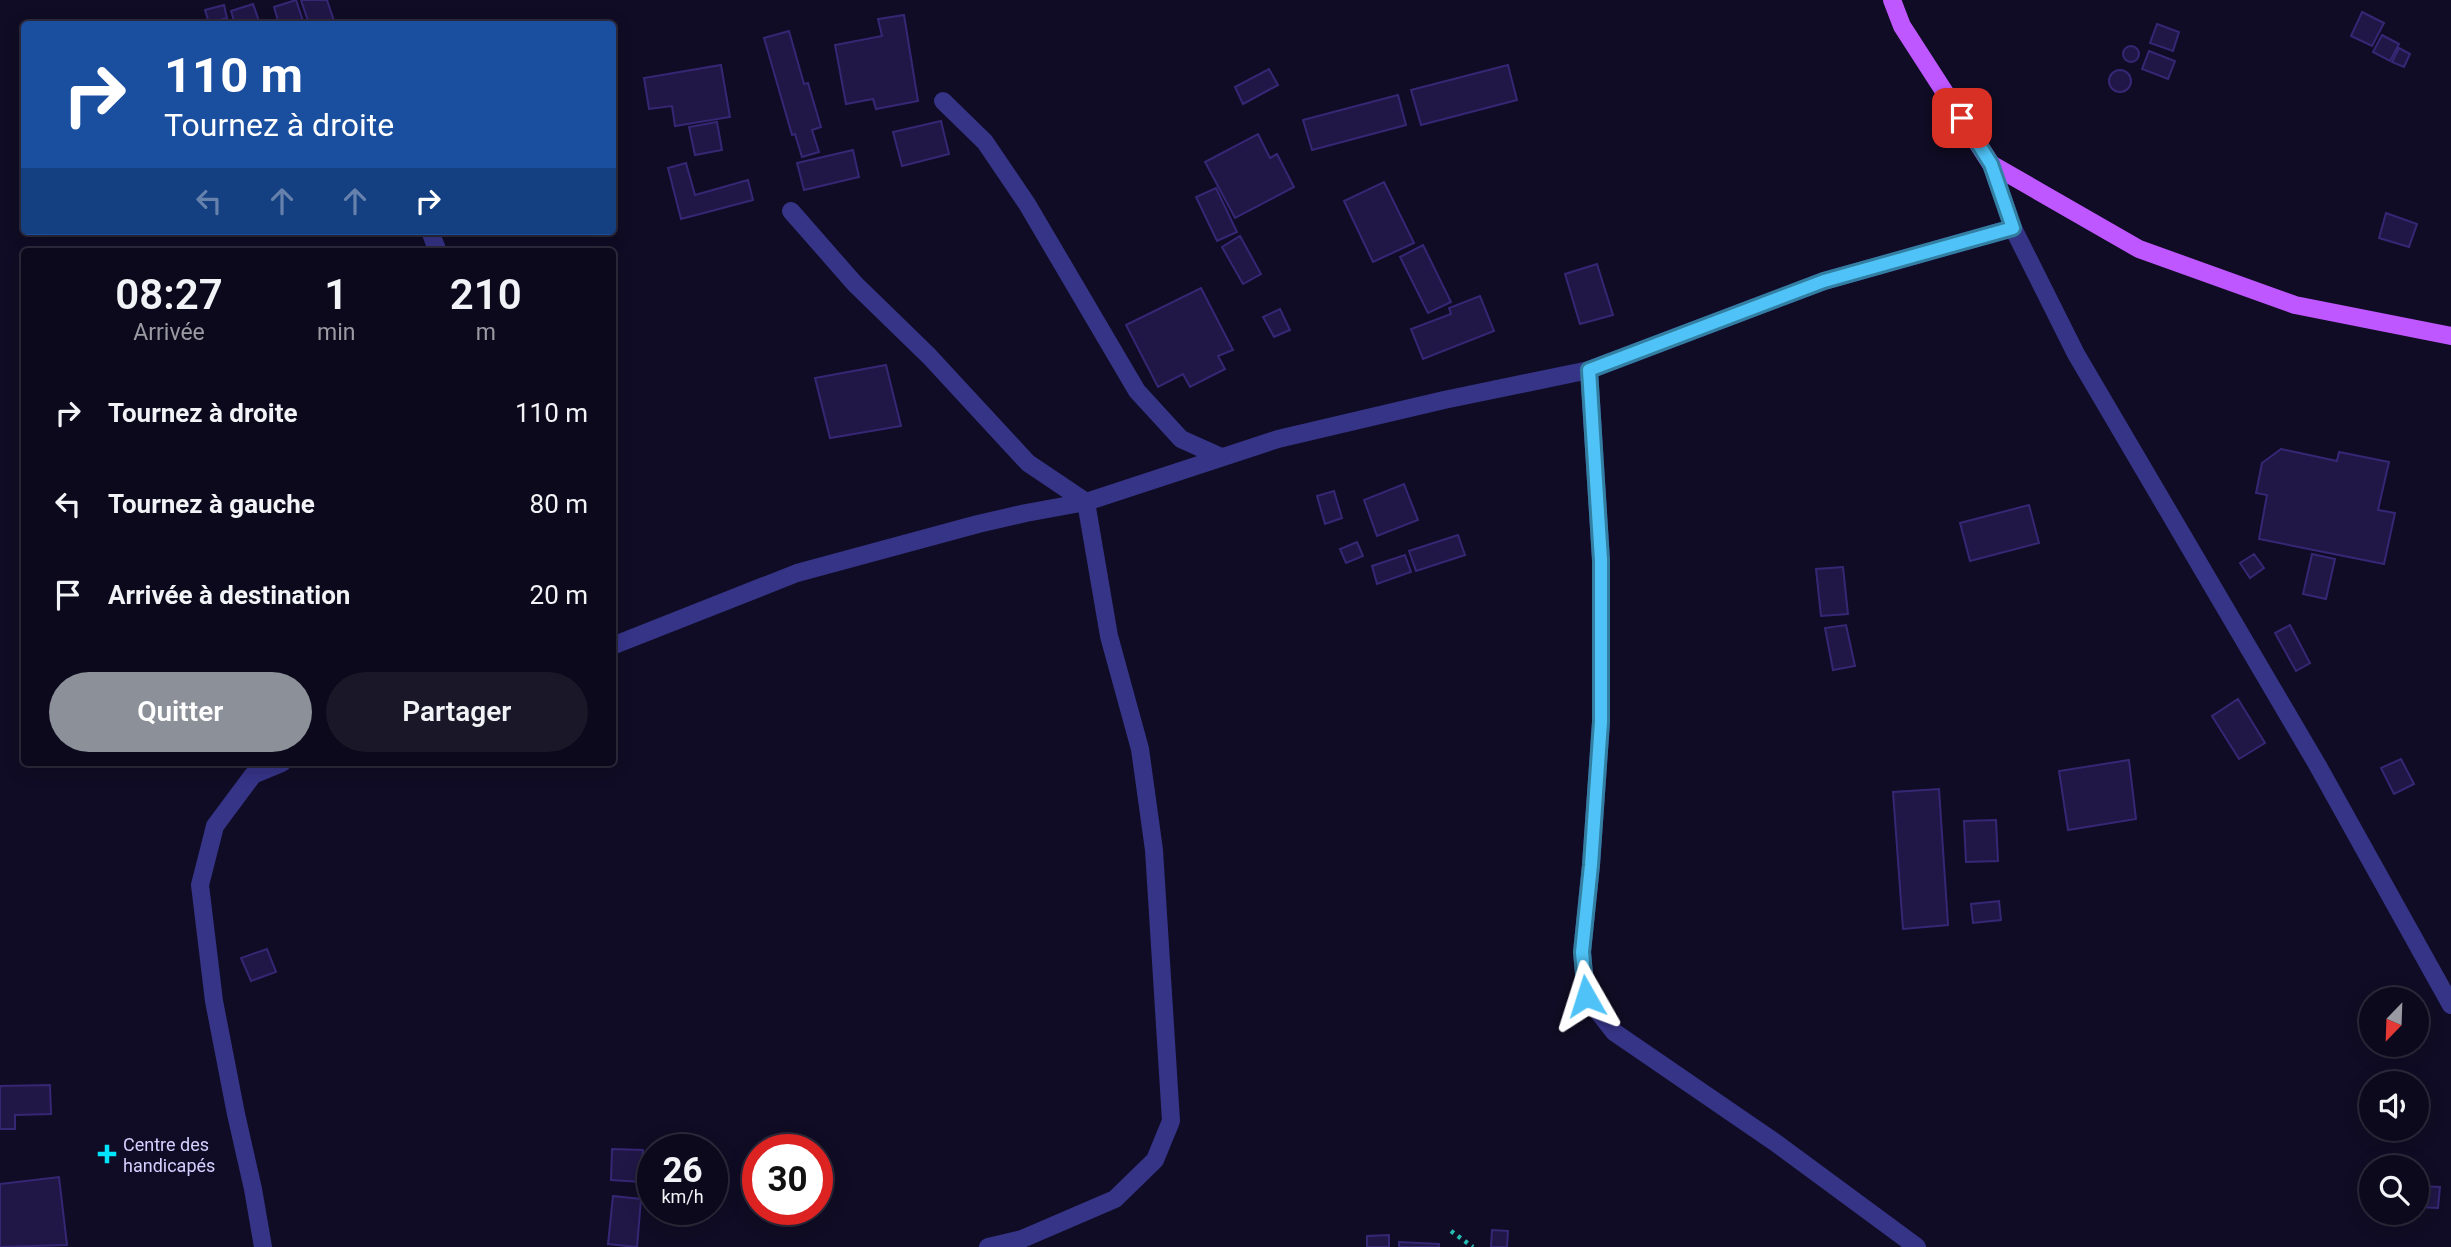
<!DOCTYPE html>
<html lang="fr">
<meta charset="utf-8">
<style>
body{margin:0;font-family:Roboto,sans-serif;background:#1a1729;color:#f1f3f6;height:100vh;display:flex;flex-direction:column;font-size:26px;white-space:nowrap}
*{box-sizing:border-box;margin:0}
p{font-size:23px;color:#9a9aa3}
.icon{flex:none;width:38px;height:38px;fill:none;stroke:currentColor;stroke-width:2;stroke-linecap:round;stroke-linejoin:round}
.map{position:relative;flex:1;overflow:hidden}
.panel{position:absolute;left:21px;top:248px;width:595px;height:518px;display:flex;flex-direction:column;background:#0c091c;border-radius:7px;box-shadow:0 4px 18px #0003,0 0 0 2px #2c2a3b}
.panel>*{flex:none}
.banner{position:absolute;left:21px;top:21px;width:595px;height:214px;border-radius:7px;box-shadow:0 4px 18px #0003,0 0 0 2px #2c2a3b;background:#1a4fa0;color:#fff;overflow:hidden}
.needle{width:46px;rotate:203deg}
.controls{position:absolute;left:2359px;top:987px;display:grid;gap:14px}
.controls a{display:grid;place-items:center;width:70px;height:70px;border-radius:50%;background:#0c091c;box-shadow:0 4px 18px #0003,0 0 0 2px #2c2a3b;font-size:35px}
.speed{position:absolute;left:637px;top:1134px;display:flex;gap:14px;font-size:35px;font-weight:700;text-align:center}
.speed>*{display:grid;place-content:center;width:91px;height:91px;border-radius:50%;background:#0c091c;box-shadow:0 4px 18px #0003,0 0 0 2px #2c2a3b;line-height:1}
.speed small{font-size:18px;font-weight:400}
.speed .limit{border:10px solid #d22;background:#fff;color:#111}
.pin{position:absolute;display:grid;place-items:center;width:60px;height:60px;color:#fff;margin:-30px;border-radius:14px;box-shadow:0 4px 10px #0006}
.me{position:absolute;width:77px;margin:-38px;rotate:354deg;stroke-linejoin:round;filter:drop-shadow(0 0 5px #0008)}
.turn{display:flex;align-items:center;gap:24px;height:147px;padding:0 28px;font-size:32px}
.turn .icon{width:91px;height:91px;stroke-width:2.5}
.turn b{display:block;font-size:49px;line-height:60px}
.lanes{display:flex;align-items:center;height:66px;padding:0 28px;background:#0003;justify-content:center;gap:35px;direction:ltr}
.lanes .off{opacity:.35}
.eta{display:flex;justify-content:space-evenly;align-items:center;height:119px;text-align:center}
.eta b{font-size:42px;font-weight:600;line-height:49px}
.button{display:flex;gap:14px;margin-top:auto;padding:14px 28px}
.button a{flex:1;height:80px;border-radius:42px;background:#8c9099;color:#fff;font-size:28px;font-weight:600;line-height:80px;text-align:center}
.button a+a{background:#1a1729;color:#f1f3f6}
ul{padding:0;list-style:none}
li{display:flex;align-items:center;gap:21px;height:91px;padding:0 28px}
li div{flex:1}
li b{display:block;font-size:26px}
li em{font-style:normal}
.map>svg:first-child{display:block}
.building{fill:#201747;stroke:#362775;stroke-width:2}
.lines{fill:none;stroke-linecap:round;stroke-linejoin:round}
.path{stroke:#25beb3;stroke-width:4.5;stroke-dasharray:3.5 5;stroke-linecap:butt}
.minor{stroke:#363487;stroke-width:18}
.major{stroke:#be57ff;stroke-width:18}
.route-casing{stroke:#337fa1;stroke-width:18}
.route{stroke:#4fc3f7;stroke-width:12}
.poi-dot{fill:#00e5fb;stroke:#100c25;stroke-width:2.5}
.labels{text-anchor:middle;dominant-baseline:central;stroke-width:7;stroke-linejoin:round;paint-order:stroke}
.poi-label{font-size:18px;fill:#d5d0ff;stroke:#100c25;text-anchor:start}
</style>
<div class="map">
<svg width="2451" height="1247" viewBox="0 0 2451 1247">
<rect width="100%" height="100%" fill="#100c25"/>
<path class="building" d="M296,0L304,24H279L274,7Z
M301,0H327L335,24H309Z
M253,4L260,24H235L231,11Z
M224,5L227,18L209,23L205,10Z
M2362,12L2384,23L2372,46L2351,36Z
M904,15L918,101L876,109L873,99L846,104L835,45L882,36L878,19Z
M2157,24L2179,32L2173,51L2150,43Z
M789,31L804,84L808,83L821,127L812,130L819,152L802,157L795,134L792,135L764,38Z
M2382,35L2399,44L2390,61L2373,52Z
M2123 54a8 8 0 1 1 16 0a8 8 0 1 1-16 0Z
M2399,48L2410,54L2404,67L2392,62Z
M2149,51L2175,61L2168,79L2142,69Z
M721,65L730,117L675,126L672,106L649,109L644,78Z
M1508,65L1517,100L1421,125L1411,90Z
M1269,69L1278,85L1243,104L1235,87Z
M2109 81a11 11 0 1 1 22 0a11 11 0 1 1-22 0Z
M1398,95L1406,125L1312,150L1303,120Z
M941,121L949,154L902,166L893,132Z
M717,122L722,150L695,155L689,127Z
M1258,134L1270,158L1277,154L1294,187L1235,218L1205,162Z
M853,150L859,177L804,190L797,163Z
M686,163L695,195L748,180L753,200L681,219L668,168Z
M1384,182L1414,243L1373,262L1344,201Z
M1216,188L1237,232L1217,241L1196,197Z
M2386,213L2417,224L2409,247L2379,238Z
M1240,236L1261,274L1243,284L1222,247Z
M1423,245L1451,302L1428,313L1400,257Z
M1597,264L1613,315L1580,324L1565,274Z
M1201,288L1233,350L1218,356L1225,369L1190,387L1183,374L1158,387L1126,325Z
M1480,296L1494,331L1423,359L1411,329L1451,314L1449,308Z
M1280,309L1290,330L1274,337L1263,317Z
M886,365L901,426L830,438L815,378Z
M2281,449L2337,461L2339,452L2389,462L2378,510L2395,513L2384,564L2259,539L2267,495L2256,493L2262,463Z
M1404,484L1418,520L1377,536L1364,500Z
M1334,491L1342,518L1325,524L1317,496Z
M2029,505L2039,543L1970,561L1960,523Z
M1458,535L1465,555L1416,571L1409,551Z
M1357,542L1363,556L1346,563L1340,549Z
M2254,554L2264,568L2250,578L2240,563Z
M2312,554L2335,559L2326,599L2303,594Z
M1405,555L1411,572L1377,584L1372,566Z
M1843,567L1848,614L1821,616L1816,569Z
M1846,625L1855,666L1833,670L1825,628Z
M2290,625L2310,663L2296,671L2275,633Z
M2238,699L2265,743L2239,759L2212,716Z
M2401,759L2414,784L2394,794L2381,768Z
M2129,760L2136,819L2068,830L2059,771Z
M1939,789L1948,925L1903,929L1893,792Z
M1996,820L1998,861L1966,862L1964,821Z
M1999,901L2001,920L1973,923L1971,904Z
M267,949L276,972L251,981L241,958Z
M50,1085L51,1114L15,1115V1129H0V1086Z
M612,1149L643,1150L641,1182L611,1180Z
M59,1177L67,1245L0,1247V1184Z
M2417,1186L2440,1187L2438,1208L2417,1207Z
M613,1196L641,1199L637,1247L608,1244Z
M1492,1230L1508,1231L1507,1247H1491Z
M1389,1235V1247H1367V1236Z
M1399,1242L1439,1244V1247H1399Z"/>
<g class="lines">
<path class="path" d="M1451,1231L1473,1247"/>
<path class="minor" d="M943,101L985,142L1027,204L1137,391L1181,439L1221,457
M1991,164L2013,228L2076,354L2318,766L2451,1005
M791,211L855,284L929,356L1028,463L1086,502L1109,636L1140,749L1154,850L1171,1121L1155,1160L1115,1199L1022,1239L988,1247
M430,231L438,252
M1589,370L1601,560V722L1591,865L1582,952L1586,996L1614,1032L1776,1143L1917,1247
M612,646L797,573L978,524L1026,513L1086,502L1278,439L1444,400L1589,370L1824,281L2013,228
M263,1247L253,1189L236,1114L214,1001L200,885L215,826L253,775L282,763"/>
<path class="major" d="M1892,0L1902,26L1991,164L2139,249L2295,305L2451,336"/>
</g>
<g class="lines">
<g class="route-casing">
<path id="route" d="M1586,996L1582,952L1591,865L1601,722V560L1589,370L1824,281L2013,228L1991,164L1962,118"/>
</g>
<use href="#route" class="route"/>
</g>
<path class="poi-dot" d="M103.5 1143.5h7v7h7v7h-7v7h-7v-7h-7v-7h7z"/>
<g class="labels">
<g class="poi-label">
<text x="123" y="1144">Centre des<tspan x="123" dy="21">handicapés</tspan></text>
</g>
</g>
</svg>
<div class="controls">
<a><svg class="needle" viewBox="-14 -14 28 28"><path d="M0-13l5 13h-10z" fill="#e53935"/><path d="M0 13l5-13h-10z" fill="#9a9aa3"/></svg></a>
<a><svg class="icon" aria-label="sound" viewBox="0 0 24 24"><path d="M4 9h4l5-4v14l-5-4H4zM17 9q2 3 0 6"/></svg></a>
<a><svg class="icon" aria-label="search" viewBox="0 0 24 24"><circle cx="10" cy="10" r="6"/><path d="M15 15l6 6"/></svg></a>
</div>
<div class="speed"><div>26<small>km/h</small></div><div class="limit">30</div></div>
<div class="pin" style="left:1962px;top:118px;background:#d93025"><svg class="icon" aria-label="arrive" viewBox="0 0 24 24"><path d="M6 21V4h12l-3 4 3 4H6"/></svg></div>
<svg class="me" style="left:1586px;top:996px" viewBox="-20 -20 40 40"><path d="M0-17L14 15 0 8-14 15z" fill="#4fc3f7" stroke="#fff" stroke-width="4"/></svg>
<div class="banner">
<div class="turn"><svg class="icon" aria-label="right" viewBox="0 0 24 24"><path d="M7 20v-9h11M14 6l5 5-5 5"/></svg><div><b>110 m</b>Tournez à droite</div></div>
<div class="lanes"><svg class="icon off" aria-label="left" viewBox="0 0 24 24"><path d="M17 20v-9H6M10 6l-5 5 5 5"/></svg><svg class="icon off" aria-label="ahead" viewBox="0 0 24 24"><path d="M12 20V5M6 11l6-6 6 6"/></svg><svg class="icon off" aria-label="ahead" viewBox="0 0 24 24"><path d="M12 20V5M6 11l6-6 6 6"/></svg><svg class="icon" aria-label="right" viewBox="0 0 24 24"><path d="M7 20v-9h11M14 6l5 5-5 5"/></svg></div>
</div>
<section class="panel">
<div class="eta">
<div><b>08:27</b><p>Arrivée</p></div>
<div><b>1</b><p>min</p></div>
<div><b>210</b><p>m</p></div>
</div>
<ul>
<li><svg class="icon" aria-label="right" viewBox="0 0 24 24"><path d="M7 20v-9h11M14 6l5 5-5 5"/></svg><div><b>Tournez à droite</b></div><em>110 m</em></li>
<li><svg class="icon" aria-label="left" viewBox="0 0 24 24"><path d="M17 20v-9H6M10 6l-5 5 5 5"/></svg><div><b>Tournez à gauche</b></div><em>80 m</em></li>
<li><svg class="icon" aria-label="arrive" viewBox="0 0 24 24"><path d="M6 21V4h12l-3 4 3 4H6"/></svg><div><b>Arrivée à destination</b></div><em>20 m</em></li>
</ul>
<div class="button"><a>Quitter</a><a>Partager</a></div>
</section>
</div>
